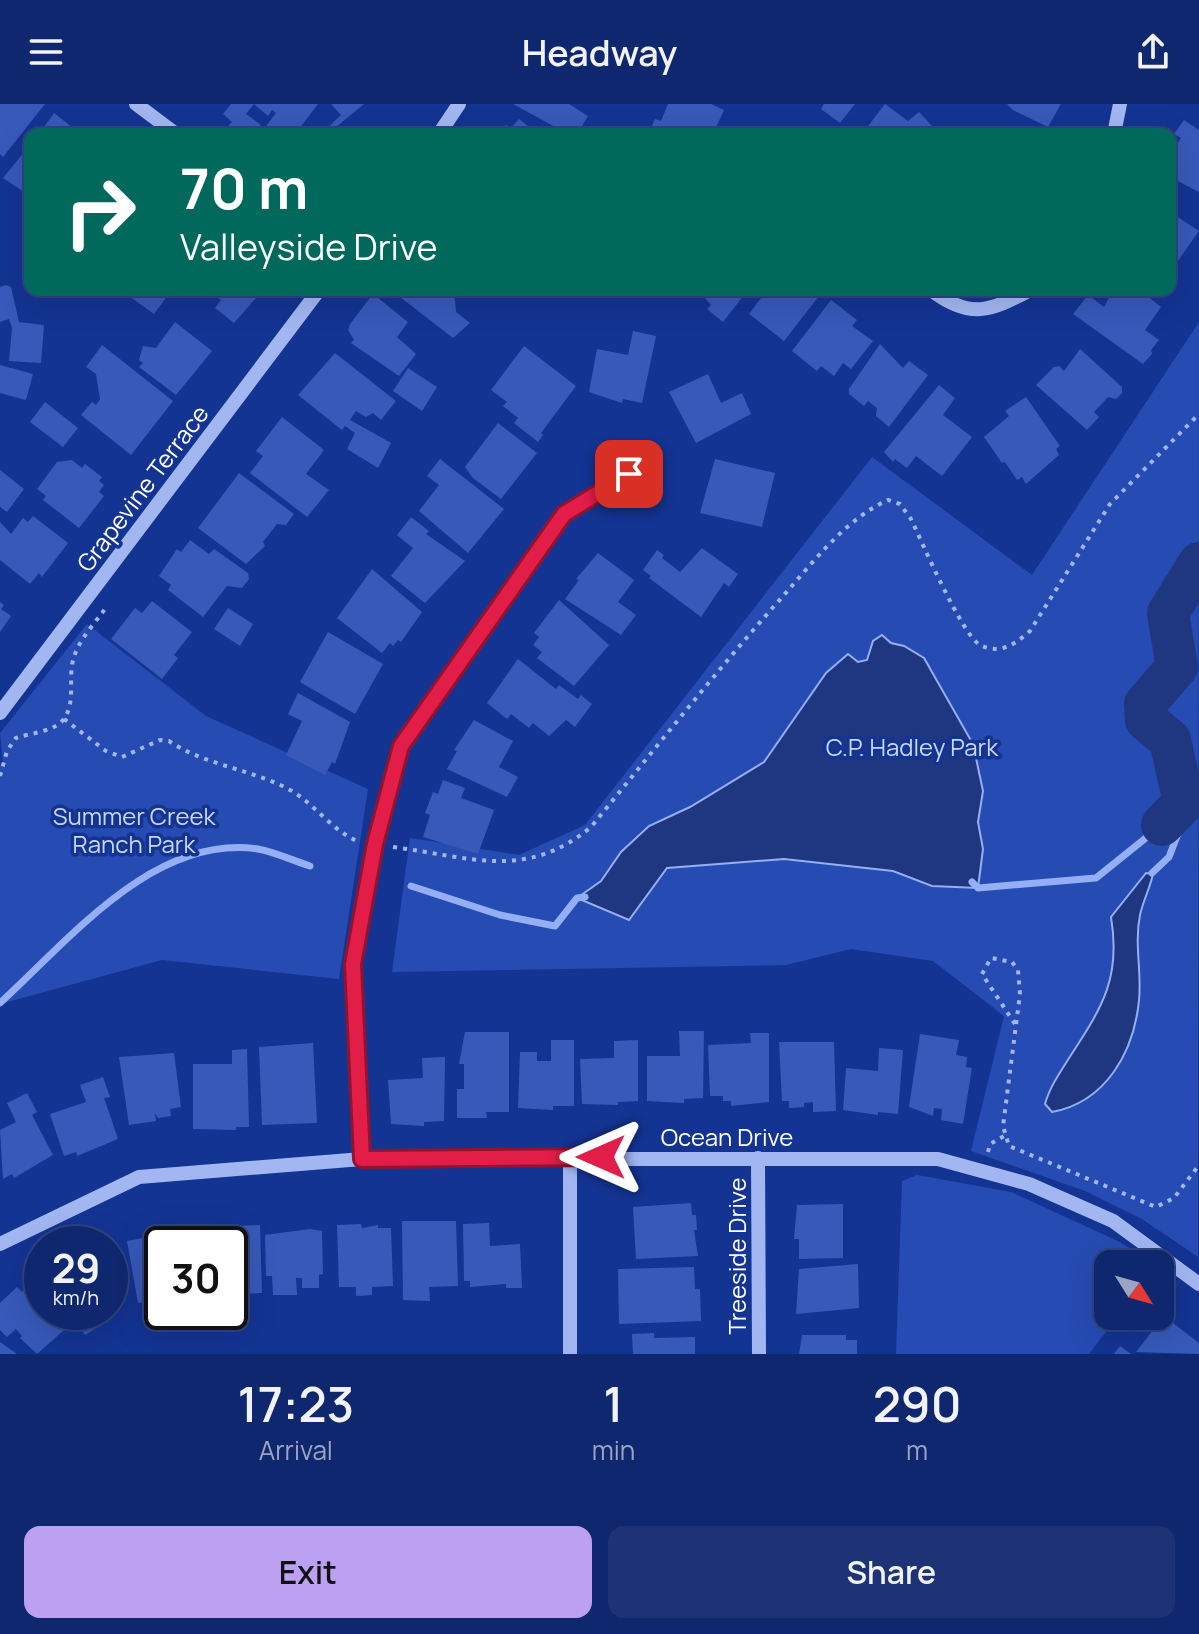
<!DOCTYPE html>
<style>
body{margin:0;font-family:Manrope,sans-serif;background:#1d3376;color:#f1f3f6;height:100vh;display:flex;flex-direction:column;font-size:30px;white-space:nowrap}
*{box-sizing:border-box;margin:0}
p{font-size:26px;color:#9ba5c2}
.icon{flex:none;width:44px;height:44px;fill:none;stroke:currentColor;stroke-width:2;stroke-linecap:round;stroke-linejoin:round}
.map{position:relative;height:1250px;overflow:hidden}
.sheet{display:flex;flex-direction:column;background:#0f276e;flex:1}
.sheet>*{flex:none}
.guide{position:absolute;left:24px;top:24px;width:1152px;height:168px;border-radius:16px;box-shadow:0 8px 32px #0002,0 0 0 2px #2f4481;background:#00695c;color:#fff;overflow:hidden}
.needle{width:52px;rotate:127deg}
.buttons{position:absolute;left:1094px;top:1146px;display:grid;gap:16px}
.buttons a{display:grid;place-items:center;width:80px;height:80px;border-radius:16px;background:#0f276e;box-shadow:0 8px 32px #0002,0 0 0 2px #2f4481;font-size:40px}
.speed{position:absolute;left:24px;top:1122px;display:flex;gap:16px;font-size:40px;font-weight:700;text-align:center}
.speed>*{display:grid;place-content:center;width:104px;height:104px;border-radius:50%;background:#0f276e;box-shadow:0 8px 32px #0002,0 0 0 2px #2f4481;line-height:1}
.speed small{font-size:20px;font-weight:400}
.speed .limit{border:4px solid #111;border-radius:12px;background:#fff;color:#111}
.pin{position:absolute;display:grid;place-items:center;width:68px;height:68px;color:#fff;margin:-34px;border-radius:16px;box-shadow:0 4px 12px #0006}
.me{position:absolute;width:88px;margin:-44px;rotate:270deg;stroke-linejoin:round;filter:drop-shadow(0 0 6px #0008)}
.turn{display:flex;align-items:center;gap:28px;height:168px;padding:0 24px;font-size:36px}
.turn .icon{width:104px;height:104px;stroke-width:2.5}
.turn b{display:block;font-size:56px;line-height:68px}
.eta{display:flex;justify-content:space-evenly;align-items:center;height:136px;text-align:center}
.eta b{font-size:48px;font-weight:600;line-height:56px}
.primary-button{display:flex;gap:16px;margin-top:auto;padding:16px 24px}
.primary-button a{flex:1;height:92px;border-radius:16px;background:#bca0f2;color:#111;font-size:32px;font-weight:600;line-height:92px;text-align:center}
.primary-button a+a{background:#1d3376;color:#f1f3f6}
header{display:flex;justify-content:space-between;align-items:center;height:104px;padding:0 24px;background:#0f276e;font-size:36px;font-weight:600}
.map>svg:first-child{display:block}
.green{fill:#264bb2}
.water{fill:#1f3780;stroke:#94aff5;stroke-width:2}
.lines{fill:none;stroke-linecap:round;stroke-linejoin:round}
.stream{stroke:#94aff5;stroke-width:7}
.river{stroke:#1f3780;stroke-width:42}
.building{fill:#3859ba}
.path{stroke:#a2b7f2;stroke-width:4;stroke-dasharray:4 6;stroke-linecap:butt}
.minor{stroke:#a2b7f2;stroke-width:14}
.route-casing{stroke:#92132f;stroke-width:20}
.route{stroke:#e11d48;stroke-width:14}
.labels{text-anchor:middle;dominant-baseline:central;stroke-width:7;stroke-linejoin:round;paint-order:stroke}
.street-label{font-size:24px;fill:#fff;stroke:#143493}
.park-label{font-size:24px;fill:#cad7fc;stroke:#143493}
</style>
<header><svg class="icon" aria-label="menu" viewBox="0 0 24 24"><path d="M4 6h16M4 12h16M4 18h16"/></svg>Headway<svg class="icon" aria-label="share" viewBox="0 0 24 24"><path d="M12 15V3M7 8l5-5 5 5M5 13v7h14v-7"/></svg></header>
<div class="map">
<svg width="1199" height="1250" viewBox="0 0 1199 1250">
<rect width="100%" height="100%" fill="#143493"/>
<path class="green" d="M1199,218L1198,1153L1142,1115L1085,1087L971,1047L1004,912L933,857L851,845L786,861L392,868L410,734L519,751L585,721L872,353L1032,471Z
M87,520L206,612L368,685L339,875L162,856L0,900V662L3,658L0,629Z
M917,1071L1011,1088L1120,1138L1154,1160H1108V1212H1118L1089,1250H896L902,1077Z"/>
<path class="water" d="M882,531L891,539L904,542L924,554L973,640L983,687L978,718L983,745L978,784L932,782L893,767L784,755L667,764L629,816L577,794L601,777L621,748L649,722L690,703L764,658L826,569L848,550L858,558L867,556L873,537Z
M1146,769L1153,770C1150,784 1143,797 1140,811C1134,840 1142,868 1139,896C1134,948 1106,998 1052,1008L1045,1000C1050,982 1061,967 1071,951C1103,902 1121,873 1111,813Z"/>
<g class="lines">
<path class="stream" d="M1152,769L1169,753L1179,727L1174,711
M972,778L978,784L1096,774L1162,721
M411,782L500,811L555,822L577,794L585,793
M0,899C69,836 154,730 258,745C275,748 294,757 310,762"/>
<path class="river" d="M1162,721L1184,698L1170,636L1146,616L1145,600L1177,563L1168,509L1199,459"/>
</g>
<path class="building" d="M0,0H45L3,53L0,50Z
M231,0H318L295,30H260L276,9L272,6L268,12L254,0L246,10L261,21L255,30H238L228,22L232,18L223,10Z
M331,0H364L330,28L333,30H321L341,11Z
M513,0H569L588,12L577,30H568Z
M668,0H711L724,6L713,30H648L655,15L661,17Z
M824,0H855L840,19L821,5Z
M885,0L908,17L919,8L934,24L928,30H862Z
M1007,0H1061L1048,23L1013,6Z
M54,9L73,24L69,30H39Z
M519,15L538,30H498L506,21L511,24Z
M1184,16L1199,26V88L1170,73V43L1173,46L1181,34L1174,30Z
M30,41V92L3,74Z
M1170,108L1199,127L1170,168Z
M6,181L11,183L19,218L44,221L41,259L9,257L12,224L9,215L0,218V183Z
M129,186H169L171,187L154,210L126,190Z
M207,186H263L234,219L215,204L221,196Z
M391,186H454L456,208L470,219L453,234Z
M698,186H748L723,218L707,205L711,201Z
M767,186H812L819,192L784,237L749,210Z
M1113,186H1133L1139,190L1141,187L1161,203L1145,226L1159,236L1151,246L1152,250L1143,260L1073,210L1088,191L1104,203Z
M373,190L408,218L397,233L416,250L399,272L351,239L354,236L348,226L350,220Z
M831,196L857,216L852,222L873,237L851,265L843,259L834,272L821,262L817,267L792,247Z
M175,218L212,247L176,291L139,263L143,259L139,256L143,242L156,244Z
M633,227L656,232L642,299L623,295L622,299L589,288L597,245L628,251Z
M880,240L903,264L909,257L928,271L889,323L876,312L877,304L868,297L864,302L849,290V285Z
M102,241L173,297L131,351L81,311L92,298L96,301L100,295L96,270L86,263Z
M524,242L576,282L541,329L543,331L538,338L514,319L518,314L503,302L507,298L491,286Z
M1080,245L1122,283V289L1116,295L1108,293L1094,308L1099,313L1087,326L1036,281L1054,263L1059,262L1064,267Z
M335,249L396,297L381,316L373,309L366,313L356,307L350,316L391,339L378,364L347,345L355,329L345,322L342,326L298,291Z
M0,261L33,270L26,296L0,289Z
M408,264L437,283L422,307L393,287Z
M708,270L721,299L742,289L751,310L696,339L669,288Z
M939,281L955,294L943,311L972,333L942,372L916,352L907,364L895,355L893,358L884,348Z
M1026,293L1060,342L1056,345L1059,351L1026,380L1022,373L1017,376L1005,358L1002,359L984,333L1009,312L1005,307Z
M45,298L78,324L63,343L30,318Z
M282,313L324,346L306,370L329,386L307,413L250,369L263,352L256,347Z
M498,319L537,349L501,395L473,374L465,363Z
M440,355L504,405L468,449L419,407L439,381L427,372Z
M715,355L775,369L762,423L700,409Z
M72,356L82,364L85,360L102,373L99,377L104,381L99,388L104,392L79,424L43,396L46,392L37,385L57,358Z
M0,366L24,385L7,408L0,403Z
M239,369L294,410L286,421L277,420L263,438L265,442L246,460L198,424Z
M33,412L68,439L42,473L39,469L30,480L0,456V418L11,430L23,414L28,418Z
M411,413L429,427L426,430L465,457L425,499L391,472L413,444L397,431Z
M190,436L209,450L214,445L248,469L249,475L242,484L227,482L203,513L168,486L171,481L159,472L177,445L181,448Z
M702,444L738,470L729,483L724,479L701,513L649,474L651,472L643,466L657,446L664,451L662,454L680,468Z
M598,449L634,476L618,498L636,511L621,531L565,495L579,476L576,475Z
M372,465L422,508L401,538L398,536L393,542L390,539L382,549L337,514Z
M559,496L609,541L574,582L537,554L542,548L533,541L539,533L534,529Z
M152,497L192,528L174,551L178,554L162,575L111,535L135,504L142,509Z
M0,498L4,501L1,505L11,512L0,528Z
M228,504L253,520L240,542L214,525Z
M328,528L383,560L355,610L300,578Z
M518,555L556,585L559,581L578,595L581,591L592,600L575,623L566,616L549,632L533,619L529,624L511,610L507,615L487,599Z
M298,589L350,618L335,660L332,658L325,671L286,651L302,617L288,610Z
M474,616L513,637L499,663L518,673L507,693L447,665L457,647L454,646Z
M443,676L465,684L461,694L494,706L478,750L423,733L430,711L425,709L433,688L438,690Z
M679,927H704L703,994L684,995V999L647,997V952H680Z
M465,928H509V1008H486L487,1014H457V985H464V960H459Z
M750,929H769V998L731,1002V997H723V992H710L708,941L751,939Z
M920,930L959,936L956,951L967,953L966,963L972,964L963,1020L941,1016L942,1005L934,1004L933,1012L909,1003Z
M551,936H574V1002H553V1006L518,1004L520,948H537V957H551Z
M638,936V997L618,998V1001L582,1000L580,955L614,954V937Z
M779,938H834L836,1007L813,1008V998L804,999V1003L789,1004V997H782Z
M313,939L317,1019L262,1021L259,943Z
M879,944L903,946L898,1010L878,1008V1011L843,1006L846,964L878,967Z
M247,945L249,1023H236V1026L193,1025V960H232V946Z
M174,949L181,1003L170,1005L171,1012L158,1014L155,1009L156,1017L129,1021L119,953Z
M445,953L444,1017L424,1018V1022L391,1020L388,976L423,974L422,954Z
M103,973L110,993L104,994L118,1035L77,1052L76,1048L64,1052L50,1010L86,998L80,981Z
M27,989L37,1008L32,1011L53,1051L14,1074L12,1070L3,1075L0,1026L16,1018L7,999Z
M691,1099L692,1111H696L697,1126H694L698,1152L636,1155L633,1103Z
M843,1100V1154L799,1155V1135H794L797,1101Z
M402,1117H456L458,1182L429,1183L430,1197L403,1196Z
M489,1119L490,1142L520,1140L522,1184H506V1180L470,1183V1177H464L463,1120Z
M361,1120L362,1124L378,1121V1124H391L393,1182L372,1183V1191L356,1192V1183H339L337,1121Z
M260,1121L262,1189L230,1190V1140H203L202,1123Z
M310,1125L322,1127L323,1170L319,1171V1184H302V1174H296L297,1191H273L272,1172H266L265,1131Z
M165,1130V1134L180,1131L182,1140H162V1195L138,1199L127,1137L148,1133L149,1137Z
M858,1160L859,1204L796,1210L799,1165Z
M694,1163L695,1185H700L701,1217L619,1220L618,1165Z
M110,1176L119,1192L110,1197Z
M17,1183L22,1188L26,1184L42,1201V1208H48L64,1226L37,1250L20,1234L22,1232L16,1225L7,1233L0,1226V1199Z
M66,1208H97L104,1219L85,1231L75,1213L70,1216Z
M1164,1212L1199,1239V1250L1136,1248Z
M654,1229V1234L695,1233V1250H633L632,1230Z
M802,1231H846V1236H857V1250H799Z
M0,1238L17,1250H0Z
M1120,1242L1131,1250H1114Z"/>
<g class="lines">
<path class="path" d="M64,615L106,647L122,653L160,636L169,637C206,662 253,665 292,687C315,701 332,726 357,737
M0,672L7,647L16,634C30,629 53,628 63,616C77,599 67,573 74,553C79,536 94,520 105,505L103,503
M393,743C470,753 526,777 591,723C655,645 717,566 784,491C814,457 846,415 888,396L900,400L911,415C922,438 962,531 980,541C1001,551 1015,540 1030,527L1110,400L1199,310
M1015,920L982,870L991,854L1012,858L1018,866L1020,890L1003,1022L1009,1042L1156,1103L1174,1094L1199,1061
M988,1048L990,1040L1004,1032"/>
<path class="minor" d="M136,0L176,30
M439,30L459,0
M1114,30L1120,0
M931,186C970,216 991,207 1030,186
M0,609L319,186
M570,1053V1250
M758,1054L759,1250
M362,1055L353,860L375,740L401,642L564,410L629,370
M0,1140L139,1073L362,1055H938L1029,1080L1113,1117L1199,1180"/>
</g>
<g class="lines">
<g class="route-casing">
<path id="route" d="M601,1053L362,1055L353,860L375,740L401,642L564,410L629,370"/>
</g>
<use href="#route" class="route"/>
</g>
<g class="labels">
<g class="street-label">
<text transform="translate(142 384) rotate(-53)">Grapevine Terrace</text>
<text x="727" y="1032">Ocean Drive</text>
<text transform="translate(736 1152) rotate(-90)">Treeside Drive</text>
</g>
<g class="park-label">
<text x="912" y="642">C.P. Hadley Park</text>
<text x="134" y="711">Summer Creek<tspan x="134" dy="28">Ranch Park</tspan></text>
</g>
</g>
</svg>
<div class="buttons">
<a><svg class="needle" viewBox="-14 -14 28 28"><path d="M0-13l5 13h-10z" fill="#e53935"/><path d="M0 13l5-13h-10z" fill="#9ba5c2"/></svg></a>
</div>
<div class="speed"><div>29<small>km/h</small></div><div class="limit">30</div></div>
<div class="pin" style="left:629px;top:370px;background:#d93025"><svg class="icon" aria-label="arrive" viewBox="0 0 24 24"><path d="M6 21V4h12l-3 4 3 4H6"/></svg></div>
<svg class="me" style="left:601px;top:1053px" viewBox="-20 -20 40 40"><path d="M0-17L14 15 0 8-14 15z" fill="#e11d48" stroke="#fff" stroke-width="4"/></svg>
<div class="guide">
<div class="turn"><svg class="icon" aria-label="right" viewBox="0 0 24 24"><path d="M7 20v-9h11M14 6l5 5-5 5"/></svg><div><b>70 m</b>Valleyside Drive</div></div>
</div>
</div>
<section class="sheet">
<div class="eta">
<div><b>17:23</b><p>Arrival</p></div>
<div><b>1</b><p>min</p></div>
<div><b>290</b><p>m</p></div>
</div>
<div class="primary-button"><a>Exit</a><a>Share</a></div>
</section>
